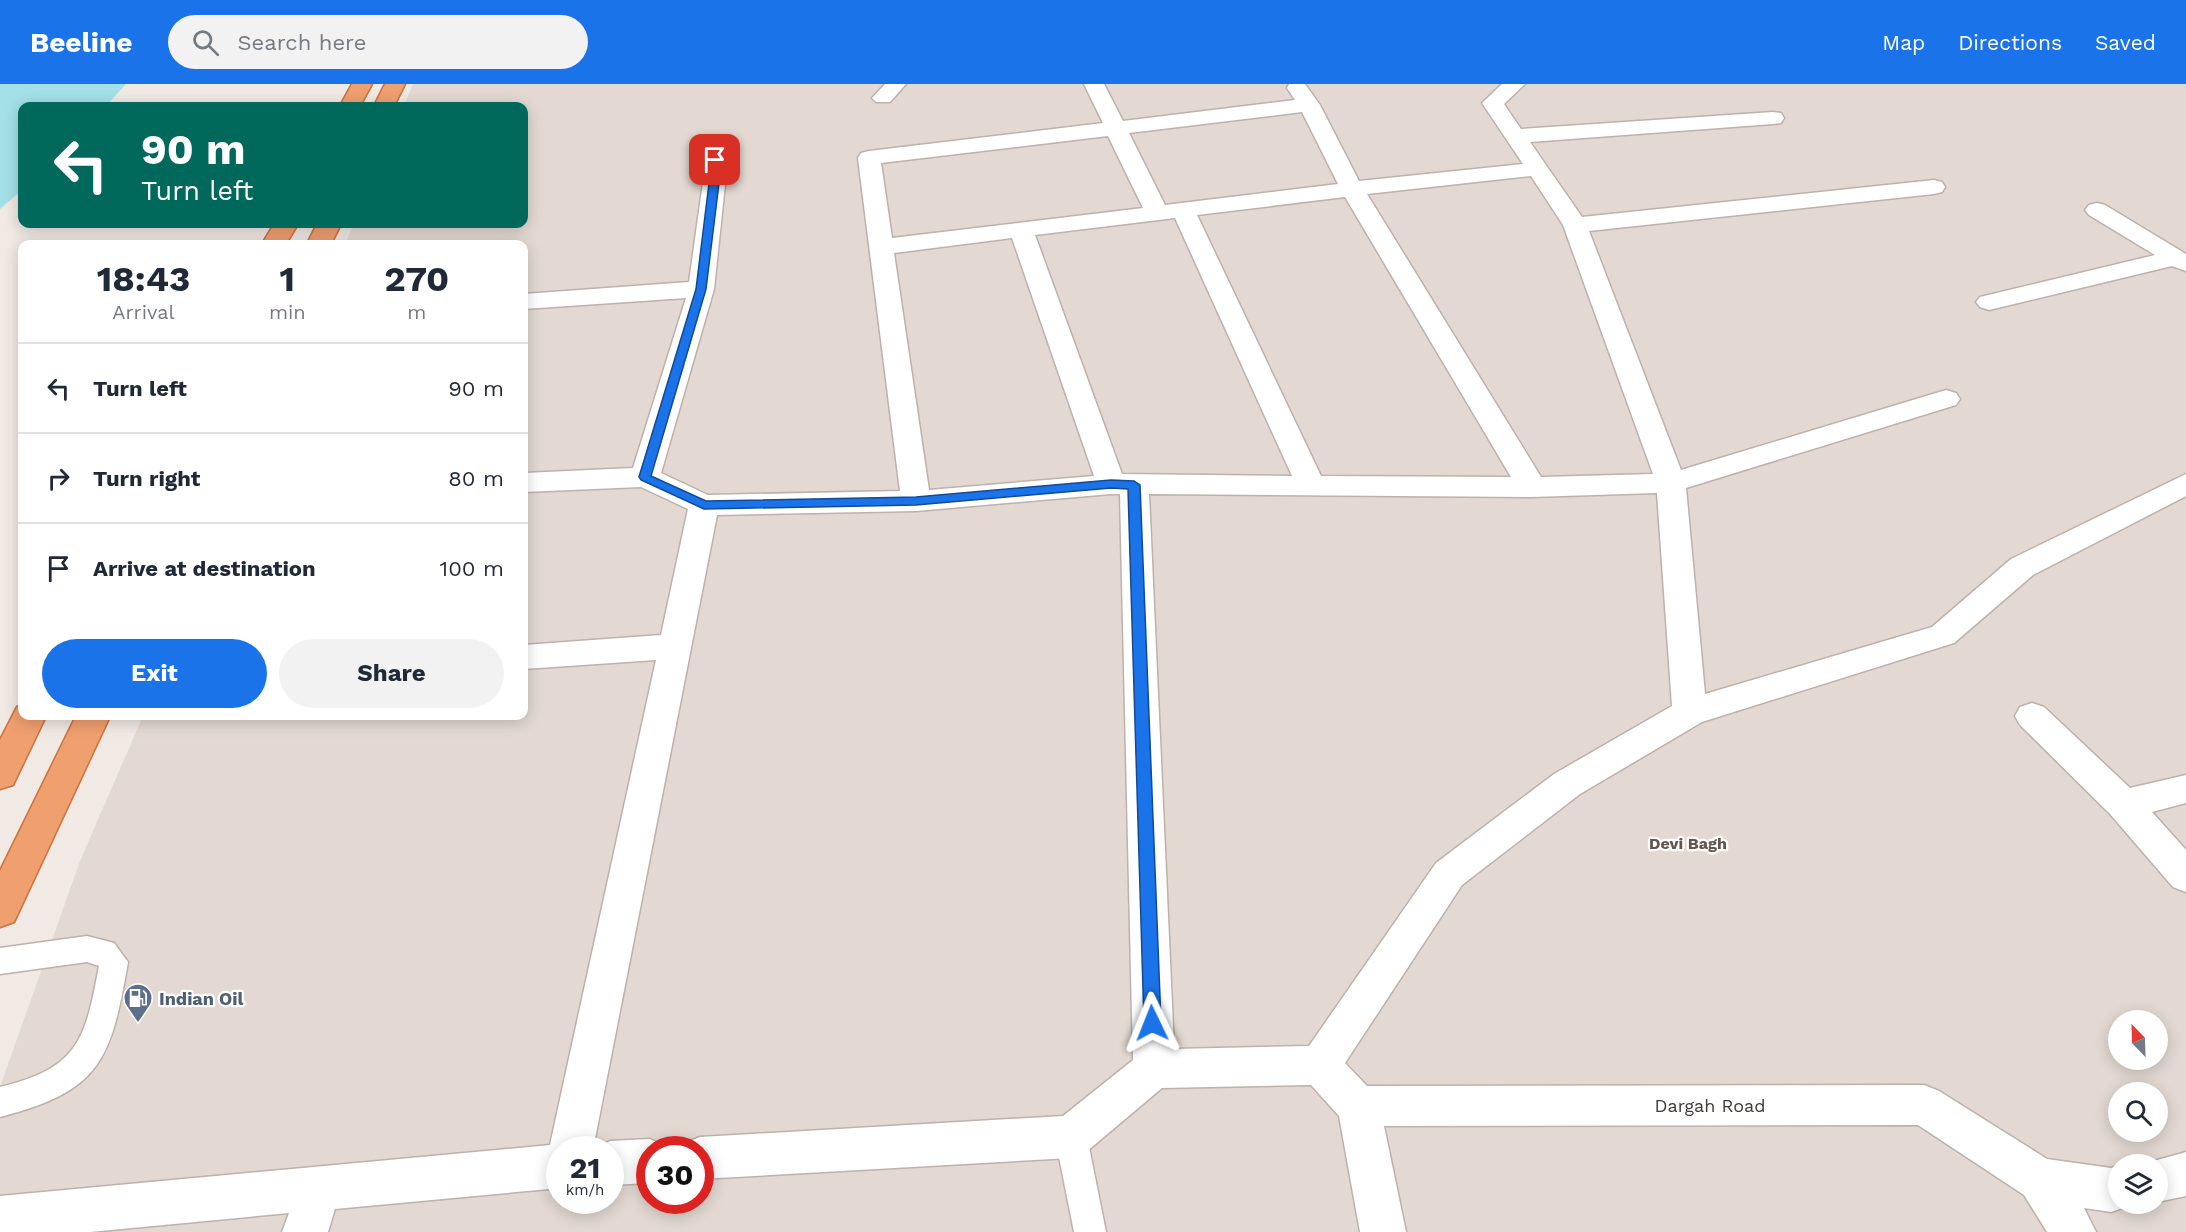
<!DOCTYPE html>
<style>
body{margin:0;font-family:"Work Sans",sans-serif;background:#f2f2f3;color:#1f2937;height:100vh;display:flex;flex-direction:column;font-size:22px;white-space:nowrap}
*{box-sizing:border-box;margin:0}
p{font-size:20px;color:#747a83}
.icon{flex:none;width:33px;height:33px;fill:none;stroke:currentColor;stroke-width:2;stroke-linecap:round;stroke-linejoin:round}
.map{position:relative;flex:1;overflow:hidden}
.details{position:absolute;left:18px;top:156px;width:510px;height:480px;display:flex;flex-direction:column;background:#fff;border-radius:12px;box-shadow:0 3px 15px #0003}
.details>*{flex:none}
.banner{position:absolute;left:18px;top:18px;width:510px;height:126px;border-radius:12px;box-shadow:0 3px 15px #0003;background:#00695c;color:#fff;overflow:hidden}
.needle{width:39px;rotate:337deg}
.tools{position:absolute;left:2108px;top:926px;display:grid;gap:12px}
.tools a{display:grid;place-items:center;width:60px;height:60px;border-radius:50%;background:#fff;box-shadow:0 3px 15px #0003;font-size:30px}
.speed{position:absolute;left:546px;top:1052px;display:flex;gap:12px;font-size:30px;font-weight:700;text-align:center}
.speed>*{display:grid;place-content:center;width:78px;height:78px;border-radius:50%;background:#fff;box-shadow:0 3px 15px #0003;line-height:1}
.speed small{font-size:15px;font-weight:400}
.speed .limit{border:9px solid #d22;background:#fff;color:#111}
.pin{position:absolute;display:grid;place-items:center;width:51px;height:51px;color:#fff;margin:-26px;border-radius:12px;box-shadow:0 3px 9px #0006}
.me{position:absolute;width:66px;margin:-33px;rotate:358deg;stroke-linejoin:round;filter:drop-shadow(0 0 4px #0008)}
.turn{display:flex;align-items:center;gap:21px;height:126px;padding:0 24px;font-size:27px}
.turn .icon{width:78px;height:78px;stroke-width:2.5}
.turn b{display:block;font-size:42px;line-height:51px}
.eta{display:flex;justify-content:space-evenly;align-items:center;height:102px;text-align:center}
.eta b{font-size:36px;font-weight:700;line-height:42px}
.button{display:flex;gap:12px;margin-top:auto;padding:12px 24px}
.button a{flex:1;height:69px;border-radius:36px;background:#1a73e8;color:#fff;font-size:24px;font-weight:700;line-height:69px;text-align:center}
.button a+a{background:#f2f2f3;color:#1f2937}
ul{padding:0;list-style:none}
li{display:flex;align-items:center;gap:18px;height:90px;padding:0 24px;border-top:2px solid #e0e1e3}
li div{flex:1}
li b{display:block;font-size:22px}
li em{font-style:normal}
header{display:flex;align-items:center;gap:36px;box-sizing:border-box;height:84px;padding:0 30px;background:#1a73e8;color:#fff}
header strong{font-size:28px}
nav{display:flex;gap:33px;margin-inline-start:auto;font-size:21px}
.search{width:420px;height:54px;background:#f2f2f3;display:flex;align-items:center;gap:15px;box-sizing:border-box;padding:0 21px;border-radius:33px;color:#747a83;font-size:22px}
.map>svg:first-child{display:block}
.residential{fill:#e3d9d2;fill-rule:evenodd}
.water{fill:#a4e0e8}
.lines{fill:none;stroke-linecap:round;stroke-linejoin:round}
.lane-casing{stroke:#bdb1aa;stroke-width:3}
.street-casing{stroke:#bdb1aa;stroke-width:3}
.highway-casing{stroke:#ce7040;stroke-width:3}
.lane{fill:#fff;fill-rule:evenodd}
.street{fill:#fff;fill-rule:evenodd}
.highway{fill:#f09f6f;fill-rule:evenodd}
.route{fill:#1a73e8;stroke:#114b97;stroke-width:1.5}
.labels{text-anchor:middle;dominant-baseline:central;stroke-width:4.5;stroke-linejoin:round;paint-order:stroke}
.neighbourhood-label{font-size:16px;font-weight:bold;fill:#63544d;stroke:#fff}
.near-service-label{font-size:18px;font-weight:bold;fill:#4e5e75;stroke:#fff;text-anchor:start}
.near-street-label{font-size:18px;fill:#413834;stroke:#fff}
</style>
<header>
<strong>Beeline</strong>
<div class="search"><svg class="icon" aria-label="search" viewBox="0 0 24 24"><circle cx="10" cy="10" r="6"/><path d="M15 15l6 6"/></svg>Search here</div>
<nav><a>Map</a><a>Directions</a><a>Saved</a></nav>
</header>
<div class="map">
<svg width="2186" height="1148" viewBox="0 0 2186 1148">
<rect width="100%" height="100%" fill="#f0e9e4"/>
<path class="residential" d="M413,0H2186V1148H0V1003L80,777L143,632H524V160H345L354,140H524V22H404ZM2118,936H2157V975H2118ZM2118,1008H2157V1047H2118ZM560,1065H610V1116H560ZM650,1065H700V1116H650ZM2118,1080H2157V1119H2118Z"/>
<path class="water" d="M0,0H126L106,22H22V106L0,125Z"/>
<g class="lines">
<g class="lane-casing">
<path id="lane" d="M87,852L114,859L128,878C111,976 101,1007 0,1033V1003C79,984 85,956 99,882L87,878L0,890V864Z
M1071,1038L1082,1042L1087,1053L1106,1148H1074L1055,1053L1060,1042Z"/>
</g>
<g class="street-casing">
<path id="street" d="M885,0H906L890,18H876L872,14Z
M1084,0H1104L1123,37L1295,16L1287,4L1289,0H1305L1320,21L1359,97L1523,80L1482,19L1502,0H1525L1504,20L1521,45L1773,28L1781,29L1784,34L1781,39L1773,40L1530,58L1582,133L1934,96L1942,98L1945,103L1942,108L1934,110L1589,147L1681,386L1946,306L1956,309L1960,315L1956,321L1686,404L1705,610L1932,543L2011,475L2186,390V412L2033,491L1954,559L1702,638L1580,710L1462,801L1345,979L1367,1002L1924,1001L1939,1007L2047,1075L2111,1084L2118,1082V1119L2134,1120L2111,1128L2084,1124L2096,1148H2047L2024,1111L1918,1041L1384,1042L1406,1148H1360L1339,1032L1311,1001L1162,1004L1086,1068L1071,1074L700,1095V1065H682L685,1059L700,1053L1063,1032L1133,976L1120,410H1111L916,427L717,431L593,1065H560V1104L335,1125L328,1148H282L289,1129L90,1148H0V1112L550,1061L656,576L524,585V561L661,551L688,425L641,403L524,408V389L633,384L686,214L524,225V210L689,198L704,91L703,62L706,57H722L725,62L726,91L714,205L661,389L708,411L900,407L858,74L861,69L869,67L1103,39ZM1302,28L1338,100L1165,121L1129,49ZM1108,52L1143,124L892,154L881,79ZM1531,92L1563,141L1653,390L1541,393L1367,110ZM1345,113L1511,393L1321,392L1197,131ZM1175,134L1292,392L1122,390L1035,151ZM1012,154L1094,392L929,406L894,169ZM1657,409L1672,622L1554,690L1436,779L1309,962L1174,965L1149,410L1532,413Z
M2097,119L2105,121L2186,170V187L2172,182L1989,226L1980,223L1976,218L1980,213L2155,171L2089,131L2085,126L2089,121Z
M2032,619L2044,623L2130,704L2186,691V719L2152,728L2186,766V808L2173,803L2110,730L2020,641L2015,632L2020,623Z
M650,1055L665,1062L667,1065H650V1099L610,1101V1065L595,1064L610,1057Z
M2186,1068V1112L2157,1118V1080H2143Z"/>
</g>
<g class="highway-casing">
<path id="highway" d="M352,0H372L360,22H340Z
M385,0H405L394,22H374Z
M274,140H298L286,160H262Z
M317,140H341L331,160H307Z
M22,621V632H46L13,701L0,705V656L17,623Z
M76,632H110L14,838L0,843V787Z"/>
</g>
<use href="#lane" class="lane"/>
<use href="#street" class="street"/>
<use href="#highway" class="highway"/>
</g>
<path class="route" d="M712,75L720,76V91L706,205L651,392L706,417L916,413L1111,396L1134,397L1140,401L1161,939L1158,944L1152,946L1146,944L1144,939L1128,405L1111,404L916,421L704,425L641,396L639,393L696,205Z"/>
<defs>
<g id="fuel-pin" transform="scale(1.5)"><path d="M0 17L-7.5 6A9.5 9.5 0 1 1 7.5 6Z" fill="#5c6f8a" stroke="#fff"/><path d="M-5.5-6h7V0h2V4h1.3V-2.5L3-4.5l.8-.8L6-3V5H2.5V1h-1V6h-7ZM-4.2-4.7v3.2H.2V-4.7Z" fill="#fff"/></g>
</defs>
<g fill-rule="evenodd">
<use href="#fuel-pin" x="138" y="914"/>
</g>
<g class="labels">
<g class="neighbourhood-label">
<text x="1688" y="759">Devi Bagh</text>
</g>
<g class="near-service-label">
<text x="159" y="914">Indian Oil</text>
</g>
<g class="near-street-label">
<text x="1710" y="1021">Dargah Road</text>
</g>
</g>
</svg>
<div class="tools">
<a><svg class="needle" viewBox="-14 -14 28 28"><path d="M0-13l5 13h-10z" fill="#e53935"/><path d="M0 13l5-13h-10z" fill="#747a83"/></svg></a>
<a><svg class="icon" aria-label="search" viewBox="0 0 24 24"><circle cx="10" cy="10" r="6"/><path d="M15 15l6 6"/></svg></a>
<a><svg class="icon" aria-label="layers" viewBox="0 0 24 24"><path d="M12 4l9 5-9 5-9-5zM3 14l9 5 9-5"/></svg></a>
</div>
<div class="speed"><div>21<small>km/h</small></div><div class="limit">30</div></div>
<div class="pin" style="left:715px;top:76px;background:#d93025"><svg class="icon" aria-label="arrive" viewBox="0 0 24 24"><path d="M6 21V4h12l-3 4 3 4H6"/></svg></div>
<svg class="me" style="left:1152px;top:939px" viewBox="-20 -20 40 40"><path d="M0-17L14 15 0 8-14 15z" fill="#1a73e8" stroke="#fff" stroke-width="4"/></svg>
<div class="banner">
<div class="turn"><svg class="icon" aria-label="left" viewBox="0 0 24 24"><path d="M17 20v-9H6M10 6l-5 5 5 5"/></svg><div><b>90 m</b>Turn left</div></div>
</div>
<section class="details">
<div class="eta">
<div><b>18:43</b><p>Arrival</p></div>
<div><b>1</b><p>min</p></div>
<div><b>270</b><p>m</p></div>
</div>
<ul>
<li><svg class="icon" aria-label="left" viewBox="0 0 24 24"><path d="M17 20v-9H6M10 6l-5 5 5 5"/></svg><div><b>Turn left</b></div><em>90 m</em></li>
<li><svg class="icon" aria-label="right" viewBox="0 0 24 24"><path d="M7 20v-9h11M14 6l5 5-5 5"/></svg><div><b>Turn right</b></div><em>80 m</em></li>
<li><svg class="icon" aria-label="arrive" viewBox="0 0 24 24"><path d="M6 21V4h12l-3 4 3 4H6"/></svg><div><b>Arrive at destination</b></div><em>100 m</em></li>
</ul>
<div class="button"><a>Exit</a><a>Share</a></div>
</section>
</div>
